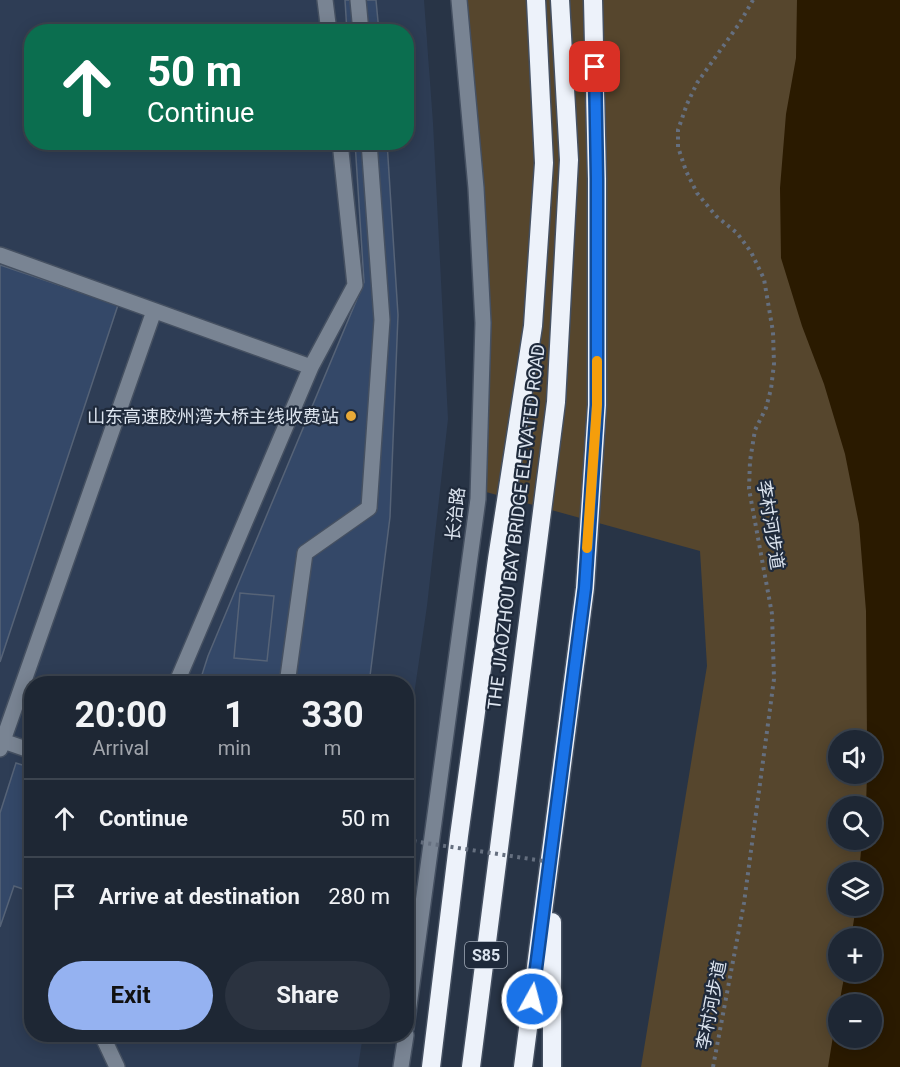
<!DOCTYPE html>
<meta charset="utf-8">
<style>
body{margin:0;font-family:Roboto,"Noto Sans SC",sans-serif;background:#2b3340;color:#f1f3f6;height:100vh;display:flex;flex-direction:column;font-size:22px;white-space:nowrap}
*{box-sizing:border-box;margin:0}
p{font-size:20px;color:#a1a5ac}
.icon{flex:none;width:33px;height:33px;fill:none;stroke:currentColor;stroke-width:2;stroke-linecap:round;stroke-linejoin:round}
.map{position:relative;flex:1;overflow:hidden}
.panel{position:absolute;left:24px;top:676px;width:390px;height:366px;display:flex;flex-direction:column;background:#1e2734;border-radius:24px;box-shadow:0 3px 15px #0003,0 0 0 2px #3c444f}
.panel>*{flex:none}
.banner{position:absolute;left:24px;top:24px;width:390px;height:126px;border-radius:24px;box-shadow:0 3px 15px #0003,0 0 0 2px #3c444f;background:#0b6e4f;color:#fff;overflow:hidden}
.tools{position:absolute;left:828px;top:730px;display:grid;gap:12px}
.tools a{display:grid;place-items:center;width:54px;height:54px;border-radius:50%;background:#1e2734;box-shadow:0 3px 15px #0003,0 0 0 2px #3c444f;font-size:30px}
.pin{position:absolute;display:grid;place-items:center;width:51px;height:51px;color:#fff;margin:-26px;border-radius:12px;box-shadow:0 3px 9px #0006}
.me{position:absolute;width:66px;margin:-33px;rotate:7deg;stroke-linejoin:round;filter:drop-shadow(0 0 4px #0008)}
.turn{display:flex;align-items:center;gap:21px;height:126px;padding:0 24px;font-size:27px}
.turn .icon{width:78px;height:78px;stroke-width:2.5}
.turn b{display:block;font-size:42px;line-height:51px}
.eta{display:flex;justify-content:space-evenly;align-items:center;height:102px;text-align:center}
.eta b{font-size:36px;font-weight:700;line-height:42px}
.cta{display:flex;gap:12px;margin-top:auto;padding:12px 24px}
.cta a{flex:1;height:69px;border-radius:36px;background:#95b2f1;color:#111;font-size:24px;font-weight:700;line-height:69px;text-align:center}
.cta a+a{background:#2b3340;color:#f1f3f6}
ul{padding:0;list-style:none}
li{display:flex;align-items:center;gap:18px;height:78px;padding:0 24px;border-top:2px solid #3c444f}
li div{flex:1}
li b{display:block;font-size:22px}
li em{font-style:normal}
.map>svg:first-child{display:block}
.built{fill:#2e3d55}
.green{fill:#56462d;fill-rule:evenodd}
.water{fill:#2a1a00}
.building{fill:#344868;stroke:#566377;stroke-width:1.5}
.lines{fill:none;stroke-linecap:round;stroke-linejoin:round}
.minor-casing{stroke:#455061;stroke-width:18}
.highway-casing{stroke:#455061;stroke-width:21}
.path{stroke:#656f7f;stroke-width:4;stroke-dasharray:3 4.5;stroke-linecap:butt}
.minor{stroke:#798493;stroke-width:15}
.highway{stroke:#edf2fa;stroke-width:18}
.path-bridge{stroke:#656f7f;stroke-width:4;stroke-dasharray:3 4.5;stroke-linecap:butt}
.route-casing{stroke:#114b97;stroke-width:15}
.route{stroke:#1a73e8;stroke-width:10}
.slow{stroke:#f59e0b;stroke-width:10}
.poi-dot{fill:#e9aa38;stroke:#1f2a3b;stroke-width:2}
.labels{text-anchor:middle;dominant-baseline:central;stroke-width:4.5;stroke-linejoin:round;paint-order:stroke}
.shield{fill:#1f2a3b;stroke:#a3acb9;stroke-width:1.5}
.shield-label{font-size:16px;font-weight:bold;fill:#dce4ef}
.poi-label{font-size:18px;fill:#dce4ef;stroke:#1f2a3b;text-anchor:end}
.street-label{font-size:18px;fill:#dce4ef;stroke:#1f2a3b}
</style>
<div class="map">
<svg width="900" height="1067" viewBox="0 0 900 1067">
<rect width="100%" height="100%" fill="#283446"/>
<path class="built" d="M0,0H345L347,31L32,32V142L355,143L364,282L208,656L199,684H32V1035H363L358,1067H0Z
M376,0H424L433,123L448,419L427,606L407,743L406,684H369L390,517L398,315L387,143L406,142V32L379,31Z"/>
<path class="green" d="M452,0H900V1067H641L707,666L700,551L486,492L478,313ZM838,741H872V774H838ZM838,807H872V840H838ZM838,873H872V906H838ZM838,939H872V972H838ZM838,1005H872V1038H838Z"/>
<path class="water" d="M797,0H900V1067H828L838,1006V1038H872V1005H839L845,972H872V939H851L856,906H872V873H859L862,840H872V807H866L867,774H872V741H867L866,611L859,524L845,454L824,384L802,326L781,258L780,188L786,114L796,58Z"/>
<path class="building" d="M345,0H376L379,32H347Z
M355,142H387L398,315L390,517L369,684H199L208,656L364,282Z
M0,265L118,305L0,662Z
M240,593L274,596L267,661L234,658Z
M16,763L32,768V892L14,886L0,927V813Z"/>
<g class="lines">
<g class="minor-casing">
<path id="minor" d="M325,0L329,32
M358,0L361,32
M0,255L311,367
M176,684L311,367L355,285L340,142
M287,684L305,553L369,508L382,320L369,142
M3,741L32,751
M0,749L154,311
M406,1028L478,499L483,323L476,188L459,0
M102,1035L117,1067
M401,1067L406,1035"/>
</g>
<g class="highway-casing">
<path id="highway" d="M431,1067L459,836L497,559L533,326L544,163L536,0
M471,1067L556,402L569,160L560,0
M523,1067L585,588L597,405V179L593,0
M552,1067V922"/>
</g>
<path class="path" d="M713,1067L744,903L774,679L772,614L749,489L750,461L755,430L766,408L771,389L774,364L773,332L764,279L751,252L737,233L716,216L697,193L686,171L678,147V130L687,104L697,83L739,24L753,0"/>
<use href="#minor" class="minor"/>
<use href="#highway" class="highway"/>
<path class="path-bridge" d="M406,840L550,862"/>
</g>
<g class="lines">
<g class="route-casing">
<path id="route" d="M532,999L585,588L597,405V179L595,67"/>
</g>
<use href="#route" class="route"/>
<path class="slow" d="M587,548L597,405V361"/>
</g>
<circle class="poi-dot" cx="351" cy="416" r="6"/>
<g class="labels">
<rect class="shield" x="465" y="942" width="42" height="26" rx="4.5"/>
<g class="shield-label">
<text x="486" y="955">S85</text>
</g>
<g class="poi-label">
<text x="339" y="416">山东高速胶州湾大桥主线收费站</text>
</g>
<g class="street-label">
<text transform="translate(455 514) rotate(-84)">长治路</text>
<text transform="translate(771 525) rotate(81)">李村河步道</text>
<text transform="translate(516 527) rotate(-83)">THE JIAOZHOU BAY BRIDGE ELEVATED ROAD</text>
<text transform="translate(711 1005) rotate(-79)">李村河步道</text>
</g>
</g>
</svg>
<div class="tools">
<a><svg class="icon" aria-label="sound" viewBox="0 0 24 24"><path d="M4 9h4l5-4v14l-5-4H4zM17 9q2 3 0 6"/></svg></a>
<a><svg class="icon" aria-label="search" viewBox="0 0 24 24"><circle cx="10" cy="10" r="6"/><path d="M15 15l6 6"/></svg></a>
<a><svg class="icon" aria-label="layers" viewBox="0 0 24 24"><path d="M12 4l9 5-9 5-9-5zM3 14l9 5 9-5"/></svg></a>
<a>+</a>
<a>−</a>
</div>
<div class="pin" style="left:595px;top:67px;background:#d93025"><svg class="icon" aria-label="arrive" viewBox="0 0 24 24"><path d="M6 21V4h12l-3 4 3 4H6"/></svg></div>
<svg class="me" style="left:532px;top:999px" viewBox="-20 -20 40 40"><circle r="17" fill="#1a73e8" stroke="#fff" stroke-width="3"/><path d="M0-11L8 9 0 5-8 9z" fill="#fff"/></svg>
<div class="banner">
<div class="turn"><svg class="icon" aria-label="ahead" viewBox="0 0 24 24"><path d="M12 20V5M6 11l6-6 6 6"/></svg><div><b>50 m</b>Continue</div></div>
</div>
<section class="panel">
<div class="eta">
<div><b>20:00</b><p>Arrival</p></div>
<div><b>1</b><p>min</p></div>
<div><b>330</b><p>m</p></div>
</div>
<ul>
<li><svg class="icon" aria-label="ahead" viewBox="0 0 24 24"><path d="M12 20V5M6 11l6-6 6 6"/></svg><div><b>Continue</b></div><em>50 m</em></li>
<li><svg class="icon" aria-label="arrive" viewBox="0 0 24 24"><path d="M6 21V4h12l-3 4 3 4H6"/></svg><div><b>Arrive at destination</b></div><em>280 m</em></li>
</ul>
<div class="cta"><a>Exit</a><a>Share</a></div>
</section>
</div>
